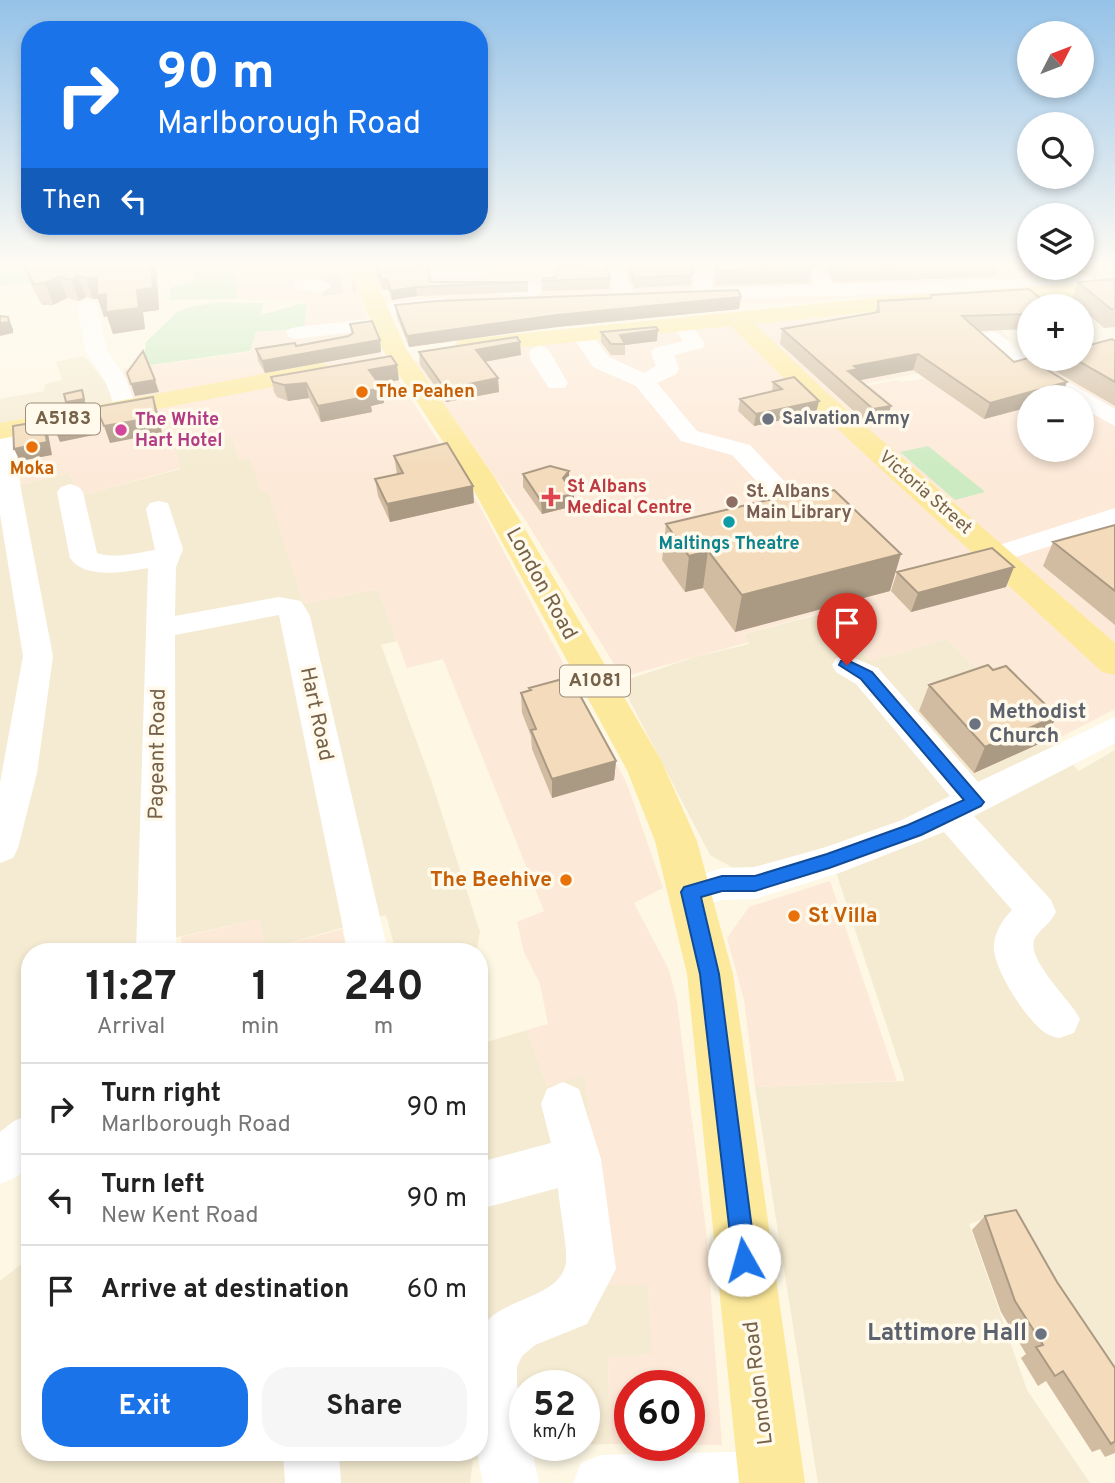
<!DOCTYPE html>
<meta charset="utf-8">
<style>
body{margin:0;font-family:Overpass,sans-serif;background:#f6f6f6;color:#222;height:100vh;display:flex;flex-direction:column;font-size:26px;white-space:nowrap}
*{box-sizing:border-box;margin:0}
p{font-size:23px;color:#767676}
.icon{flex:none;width:38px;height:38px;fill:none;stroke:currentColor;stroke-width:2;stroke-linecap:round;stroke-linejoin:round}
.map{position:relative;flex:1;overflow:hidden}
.side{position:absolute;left:21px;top:943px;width:467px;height:518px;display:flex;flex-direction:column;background:#fff;border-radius:28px;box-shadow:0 4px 10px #0003}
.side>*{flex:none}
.hud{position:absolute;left:21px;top:21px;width:467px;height:214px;border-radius:28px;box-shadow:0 4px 10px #0003;background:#1a73e8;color:#fff;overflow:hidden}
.needle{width:46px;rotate:48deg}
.tools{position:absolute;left:1017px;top:21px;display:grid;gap:14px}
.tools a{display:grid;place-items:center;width:77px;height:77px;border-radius:50%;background:#fff;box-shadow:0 4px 10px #0003;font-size:35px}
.speed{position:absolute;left:509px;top:1370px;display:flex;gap:14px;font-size:35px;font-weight:700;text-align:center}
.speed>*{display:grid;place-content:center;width:91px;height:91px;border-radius:50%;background:#fff;box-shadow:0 4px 10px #0003;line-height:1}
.speed small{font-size:18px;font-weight:400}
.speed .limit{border:10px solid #d22;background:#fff;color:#111}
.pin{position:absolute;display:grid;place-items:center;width:60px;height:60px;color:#fff;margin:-72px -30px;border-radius:50% 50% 50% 0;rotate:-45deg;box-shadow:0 0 7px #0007}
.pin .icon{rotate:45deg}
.me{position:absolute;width:77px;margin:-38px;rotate:353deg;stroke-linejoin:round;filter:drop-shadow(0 0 5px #0008)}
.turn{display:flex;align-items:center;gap:24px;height:147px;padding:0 21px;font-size:32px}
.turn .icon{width:91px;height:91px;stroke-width:2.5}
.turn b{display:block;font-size:49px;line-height:60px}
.then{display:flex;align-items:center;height:66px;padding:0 21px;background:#0003;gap:14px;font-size:26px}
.eta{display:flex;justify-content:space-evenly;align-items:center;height:119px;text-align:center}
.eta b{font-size:42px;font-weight:700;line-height:49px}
.cta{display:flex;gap:14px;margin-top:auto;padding:14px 21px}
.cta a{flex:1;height:80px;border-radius:28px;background:#1a73e8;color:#fff;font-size:28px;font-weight:700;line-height:80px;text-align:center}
.cta a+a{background:#f6f6f6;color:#222}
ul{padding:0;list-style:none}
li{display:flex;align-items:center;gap:21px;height:91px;padding:0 21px;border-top:2px solid #e0e0e0}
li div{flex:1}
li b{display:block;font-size:26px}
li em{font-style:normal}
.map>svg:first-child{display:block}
.residential{fill:#f5ebd2}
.commercial{fill:#fde9d8}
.green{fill:#ccebc2}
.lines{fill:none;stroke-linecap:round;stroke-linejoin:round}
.minor-tunnel{stroke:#dbd2bd;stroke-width:20;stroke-dasharray:20 10;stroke-linecap:butt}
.minor{fill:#fff;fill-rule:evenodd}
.major{fill:#fde99b;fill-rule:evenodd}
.wall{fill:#d1bca1}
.shaded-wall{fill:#aa9983}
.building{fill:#f3dbbb;stroke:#aa9983;stroke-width:2}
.route{fill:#1a73e8;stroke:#114b97;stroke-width:2}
.food-dot{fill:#e8710a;stroke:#fffaeb;stroke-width:2.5}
.worship-dot{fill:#6b7280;stroke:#fffaeb;stroke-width:2.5}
.hotel-dot{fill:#d1479c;stroke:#fffaeb;stroke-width:2.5}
.health-dot{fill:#e0444e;stroke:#fffaeb;stroke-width:2.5}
.education-dot{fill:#8d6e63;stroke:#fffaeb;stroke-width:2.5}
.culture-dot{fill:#0f9aa8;stroke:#fffaeb;stroke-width:2.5}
.labels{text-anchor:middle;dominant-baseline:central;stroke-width:7;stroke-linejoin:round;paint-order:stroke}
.far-food-label{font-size:18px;font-weight:bold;fill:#c56008;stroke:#fffaeb;text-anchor:start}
.far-worship-label{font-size:18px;font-weight:bold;fill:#5b616d;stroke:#fffaeb;text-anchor:start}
.far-hotel-label{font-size:18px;font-weight:bold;fill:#b23c85;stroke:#fffaeb;text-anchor:start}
.far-health-label{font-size:18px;font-weight:bold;fill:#be3a42;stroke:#fffaeb;text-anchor:start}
.far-education-label{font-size:18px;font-weight:bold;fill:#785e54;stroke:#fffaeb;text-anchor:start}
.far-street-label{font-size:18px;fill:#766149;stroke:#fffaeb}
.far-culture-label{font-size:18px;font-weight:bold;fill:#0d838f;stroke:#fffaeb}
.shield{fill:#fffaeb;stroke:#9f8f7a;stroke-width:2}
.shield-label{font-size:19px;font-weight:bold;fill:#766149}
.street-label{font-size:21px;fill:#766149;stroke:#fffaeb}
.worship-label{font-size:21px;font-weight:bold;fill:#5b616d;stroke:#fffaeb;text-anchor:start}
.food-label{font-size:21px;font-weight:bold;fill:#c56008;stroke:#fffaeb;text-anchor:end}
.near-worship-label{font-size:24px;font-weight:bold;fill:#5b616d;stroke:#fffaeb;text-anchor:end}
</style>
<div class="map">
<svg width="1115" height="1483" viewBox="0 0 1115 1483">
<rect width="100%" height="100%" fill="#fdf7e4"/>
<path class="residential" d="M84,356L110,388L112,403L0,429V399L44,391L45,384L62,380L56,362Z
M231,437L239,460L250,458L262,492L268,491L304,604L378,589L397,641L381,645L432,783L480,932L477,948L462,952H396L386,915L265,950L259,919L137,946L136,952H30V1113L0,1138V484L1,489L69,473L78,492L87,494L180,469L176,449Z
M828,612L870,661L947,639L1079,771L1115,750V1402L994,1215L969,1224L1027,1390L1090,1483H818L755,1087L905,1081L828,848L739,871L710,855L620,682L695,657L749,644L744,634Z
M527,1030L547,1086L585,1074L597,1184L602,1284L648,1285L653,1355L608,1358L610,1444L585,1445L584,1386H525V1446H550H530L473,1460L470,1483H0V1281L30,1257V1452H480V1044Z"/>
<path class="commercial" d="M241,264H363L353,273L377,347L477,501L627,784L663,888L634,903L669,970L677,1002L706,1230L722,1445H690V1386H630V1444H610L608,1358L652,1354L648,1285H602L597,1184L585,1075L547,1086L527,1030L548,1024L540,984L524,952L517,922L544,911L443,659L407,668L378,589L304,604L268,492L262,493L250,458L239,460L231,437L176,449L180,468L87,494L78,492L69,473L21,484L14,442L19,438L132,414L123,369L250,352L256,332L303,328L308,301L238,299L236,274L242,273Z
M394,264H1029V268H1082V264H1115V275L944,284L1115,276V281L775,303L385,304L379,296L409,299L411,294L407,288L381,290L375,276Z
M974,305L1010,339L1002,340L1023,359L1026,352H1029V359H1082V351L1115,361V413L1100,407L1026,360L921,373L849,387L852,389L896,380L900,382L1021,364L1076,397H1029V450H1082V401L1115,421V646L823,391L803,395L1115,675V709L1049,743L947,639L870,661L828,611L743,634L749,642L622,677L526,521L414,362L519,344L628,333Z
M830,881L897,1081L755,1087L744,1000L727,938L749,907Z
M259,919L265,950L342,929L347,952H182L181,937Z"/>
<path class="green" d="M0,264H104L42,281L0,286Z
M193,264H218L219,275L235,273L238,299L169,300L171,288L195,279Z
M307,302L304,328L256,332L250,351L143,366L146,342L178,311L191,307L211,303H263L260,319L261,315Z
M928,446L983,490L985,492L955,500L900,452Z"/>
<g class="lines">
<path class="minor-tunnel" d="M322,286L355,282"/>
<path class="minor" d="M418,264L471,266L473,264H492L483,276L476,278L431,277L424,275Z
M604,264H622L634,295L631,299H617Z
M695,264H713L712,288L814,285L801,264H821L833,284L1084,277L1093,283L1084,289L695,300L685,294L693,289Z
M302,279L322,280L332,286L322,292L295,289L293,285Z
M482,283L535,284L545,290L535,296L475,293L472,289L475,285Z
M442,298L452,304L449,308L378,316L371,314L368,310L371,306L378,304Z
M87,299L97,305L107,350L126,379L137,408L134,413H118L104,379L85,350L77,305Z
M371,319L378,321L381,325L378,329L296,339L289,337L286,333L289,329L296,327Z
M683,319L690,321L705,344L702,348L674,355L679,369L676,374L657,383L697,431L750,445L802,500L806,505L800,517L791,519L782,517L778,511L780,506L732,455L681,441L636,386L593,367L570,333L573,329H587L609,357L644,373L656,366L651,352L655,348L683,341L673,325L676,321Z
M991,331L998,333L1029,359L1115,409V426L1082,408V397H1064L1001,357L981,337L984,333Z
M540,346L547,348C555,359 560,371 568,383L565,388H549L530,359L529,352L533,348Z
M3,423L11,425L15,430L18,474L53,656L37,773L18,848L13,858L0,863V783L23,656L0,514V424Z
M70,484L79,487L83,492L97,553C115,559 136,553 155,550L146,509L150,503L159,501L168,503L183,549L176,567L175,616L279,597L301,601L310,616L388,952H348L279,615L175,635L176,952H136L148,568C126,572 85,580 70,558L57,492L61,487Z
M1115,508V525L997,563L987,561L983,555L987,549Z
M847,655L878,668L978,782L1115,717V743L974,816L1051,900L1056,912C1051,923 1041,928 1035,938C1024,958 1071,1000 1080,1019L1074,1033L1059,1038C1054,1037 1048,1035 1044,1032C1026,1019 995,971 994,949C993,935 1002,920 1012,910L944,832L842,872L755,899L722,900L690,909L677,904L671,893L677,882L722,868L755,867L826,847L902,820L950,796L856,684L836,672L832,665L836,658Z
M563,1082L579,1089L601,1159L616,1269L587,1324L535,1345L522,1356L517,1367V1385L525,1421V1446H531L539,1483H483L477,1452H480V1330C500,1296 559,1300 566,1263C568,1249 559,1204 558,1188L480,1209V1162L551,1143L541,1104L547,1089Z
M30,1114V1166L16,1177L0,1184V1132L14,1121Z
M771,1451L791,1459L799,1479L797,1483H573L581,1463L601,1455Z
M283,1452H339L341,1483H285Z"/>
<path class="major" d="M361,264H388L374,275L406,349L495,478L661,760L697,841L733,974L805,1483H739L687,974L655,841L627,770L467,478L382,349L352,275Z
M1115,281V295L893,310L755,324L823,389L1115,643V675L1102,672C979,556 850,446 731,326L467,353L458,351L455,346L458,341L467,339L893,296Z
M321,363L330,366L334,371L330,376L0,439V423Z"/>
</g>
<path class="wall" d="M156,264L159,310L143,312L145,329L113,334L107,316L104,317L98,299H93L86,297L79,301L67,298L53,305H42L32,287L24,266Z
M578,264H606L610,278L609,289L542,291L543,278H555L579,266Z
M624,264H693L691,285L634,288Z
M716,264L812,268L809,283L715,285Z
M824,264H998L994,277L834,282Z
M1082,264H1099L1100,265L1095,280L1084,274L1041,276L1031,268H1082Z
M376,267L430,282H528V292L417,296L392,300L388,289L383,290L377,276Z
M1115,279V327L1104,328L1082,309V306H1078L1071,301L1078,282Z
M931,295L1029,306V329L978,331L1029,397V407L984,419L913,370L859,380L886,422L869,425L780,344L782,329L875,313L878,301L930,298Z
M741,297L739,309L557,327L409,347L397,317L395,305Z
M350,324L380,340L381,352L265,373L258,361L256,349L296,346L349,336L352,334Z
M601,332L657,341L625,345V355H611L601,342Z
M1115,341V406L1055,371L1059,359H1082Z
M419,352L521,355L485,362L498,378L499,392L446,402L420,365Z
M271,377L399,380L379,384L384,403L371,406L372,412L321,422L309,398L288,401L277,397L274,392Z
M773,382L816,413L754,426L738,411L740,399L772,392Z
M394,456L474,503L390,522L378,496L375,479L397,474Z
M523,474L569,484L568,485L574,506L542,514L523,487Z
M666,524L890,591L735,632L703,588L685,592L662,560Z
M1115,525V625L1043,566L1053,542Z
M897,572L1006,587L911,612L891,591Z
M929,685L1043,742L974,773L919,711Z
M529,688L616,761L614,780L552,798L532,749L531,736L522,713L521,693L529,691Z
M985,1216L1057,1282L1115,1368V1453L1105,1457L1100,1449L1092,1452L1046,1381L1038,1386L1021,1358L1026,1354L1001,1312L972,1230Z"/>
<path class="shaded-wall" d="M151,264H156L159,310L143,312L145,329L113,334L107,316L104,317L98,299H93L86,278L97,277L137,290Z
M78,276L86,297L79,301L71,280Z
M59,277L67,298L53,305L45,283Z
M416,287L417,296L392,300L391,291Z
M741,297L739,309L557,327L409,347L407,336L557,315Z
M8,317L13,329V333L0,336V323Z
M658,330L657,341L625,345L620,335Z
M380,340L381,352L265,373L262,361Z
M520,342L521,355L477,363L476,350Z
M918,354L913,370L856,381L848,371L854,366Z
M397,365L399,380L371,386L369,370Z
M498,378L499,392L446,402L445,389Z
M155,380L159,392L135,396L131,384Z
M1067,382L1061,397H1029V407L984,419L990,403Z
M306,383L309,398L288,401L284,385Z
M382,388L384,403L371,406L372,412L321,422L318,406L367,391Z
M82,390L86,405L69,408L66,402Z
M153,397L158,413L162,433L110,443L104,426Z
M819,401L816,413L754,426L756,414Z
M891,406L886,422L869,425L873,409Z
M87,413L94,435L60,442L55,430Z
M43,421L48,433L52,455L20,461L14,449Z
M569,471V484L563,491V478Z
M473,486L474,503L390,522L387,504Z
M574,494V506L542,514L541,501Z
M708,551L703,588L685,592L689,556Z
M901,554L890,591L735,632L742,595Z
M1014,567L1006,587L911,612L918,593Z
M1057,716L1043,742L974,773L985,747Z
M616,761L614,780L552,798V779Z"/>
<path class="building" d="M34,264H151L153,288L137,290L139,308L106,312V294L97,295V277L86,278L78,276L71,280L59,277L45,283L34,284L24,266Z
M379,264H420L429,270L430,282H528L416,287L391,291L387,280H382L376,267Z
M581,264H606L610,278L542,281L543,278H555L559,265L582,266Z
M629,264H693L692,275L634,278Z
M717,264H810L812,268L716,271Z
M835,264H956L837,268Z
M1115,279V309H1111L1078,282Z
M1029,289L1049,306H1029V314L962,316L1014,362L1028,358L1067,382L990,403L918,354L854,366L858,369L848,371L891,406L873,409L782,329L879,312L878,301L931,298V295Z
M738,290L741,297L557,315L407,336L395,305L436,301Z
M0,316L8,317L9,322L0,323Z
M372,321L380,340L262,361L256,349L288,344L295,343L296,346L349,336L353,333L350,324Z
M656,327L658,330L620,335L625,344H611L601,332Z
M517,337L520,342L476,350L498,378L445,389L419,352Z
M1112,339L1115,341V382L1075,359H1082V347Z
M143,351L155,380L131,384L127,373Z
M391,356L397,365L369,370L382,388L367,391L370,396L318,406L306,383L284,385L273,382L271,377Z
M794,377L819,401L756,414L740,399L782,389L773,382Z
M82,390L84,399L66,402L64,394Z
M153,397L157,417L104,426L96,407Z
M87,413L89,423L55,430L58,418Z
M43,421L47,442L14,449L13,426Z
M447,443L473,486L387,504L375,479L403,473L394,456Z
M550,466L569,471L563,478L574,494L541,501L523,474Z
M834,490L901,554L742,595L708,551L689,556L666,524L789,495L800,498Z
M1115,525V591L1053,542Z
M992,548L1014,567L918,593L897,572Z
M988,665L993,670L1006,666L1057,716L985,747L929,685Z
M570,677L616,761L552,779L531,730L536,729L521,693L531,690L529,688Z
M224,949L243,951L223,952Z
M1016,1210L1057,1282L1115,1368V1441L1111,1444L1063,1371L1055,1376L1036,1347L1043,1345L1015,1301L985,1216Z"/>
<linearGradient id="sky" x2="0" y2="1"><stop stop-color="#95c2e8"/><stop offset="0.56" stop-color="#fefbf3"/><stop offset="1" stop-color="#fefbf3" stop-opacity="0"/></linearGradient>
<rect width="1115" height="472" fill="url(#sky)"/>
<path class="route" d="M847,660L872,672L984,802L981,806L921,835L829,868L755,891H722L701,897L719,974L756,1260L753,1268L744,1271L736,1268L733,1260L700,974L681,892L684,887L722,876H755L827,854L908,825L964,800L861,679L839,665L841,661Z"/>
<g class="food-dot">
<circle cx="362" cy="392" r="7"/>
<circle cx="32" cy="447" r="7"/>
<circle cx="566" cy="880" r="7"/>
<circle cx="794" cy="916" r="7"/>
</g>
<g class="worship-dot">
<circle cx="768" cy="419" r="7"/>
<circle cx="975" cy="724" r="7"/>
<circle cx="1041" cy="1334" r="7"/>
</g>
<circle class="hotel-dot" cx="121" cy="430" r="7"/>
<path class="health-dot" d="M547.5 486.5h7v7h7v7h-7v7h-7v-7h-7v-7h7z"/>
<circle class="education-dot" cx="732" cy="502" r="7"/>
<circle class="culture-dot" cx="729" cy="522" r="7"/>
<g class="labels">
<g class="far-food-label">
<text x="376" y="392">The Peahen</text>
<text x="32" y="469" text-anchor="middle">Moka</text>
</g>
<g class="far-worship-label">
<text x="782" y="419">Salvation Army</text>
</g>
<g class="far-hotel-label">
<text x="135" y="420">The White<tspan x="135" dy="21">Hart Hotel</tspan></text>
</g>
<g class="far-health-label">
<text x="567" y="487">St Albans<tspan x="567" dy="21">Medical Centre</tspan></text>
</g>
<g class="far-education-label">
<text x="746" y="492">St. Albans<tspan x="746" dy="21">Main Library</tspan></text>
</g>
<g class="far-street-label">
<text transform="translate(925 493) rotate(41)">Victoria Street</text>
</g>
<g class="far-culture-label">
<text x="729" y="544">Maltings Theatre</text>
</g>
<g class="shield">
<rect x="26" y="403.5" width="74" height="31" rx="5"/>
<rect x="560" y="665.5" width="70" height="31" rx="5"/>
</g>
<g class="shield-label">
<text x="63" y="419">A5183</text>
<text x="595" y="681">A1081</text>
</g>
<g class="street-label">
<text transform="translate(541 584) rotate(61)">London Road</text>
<text transform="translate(316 714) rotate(78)">Hart Road</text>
<text transform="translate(158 754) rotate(-89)">Pageant Road</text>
<text transform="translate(759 1383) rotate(-97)">London Road</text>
</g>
<g class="worship-label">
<text x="989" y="712">Methodist<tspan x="989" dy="24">Church</tspan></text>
</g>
<g class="food-label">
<text x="552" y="880">The Beehive</text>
<text x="808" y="916" text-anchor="start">St Villa</text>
</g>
<g class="near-worship-label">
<text x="1027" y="1334">Lattimore Hall</text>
</g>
</g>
</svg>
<div class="tools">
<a><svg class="needle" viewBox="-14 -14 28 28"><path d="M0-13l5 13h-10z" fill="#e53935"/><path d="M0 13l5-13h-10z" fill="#767676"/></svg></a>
<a><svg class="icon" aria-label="search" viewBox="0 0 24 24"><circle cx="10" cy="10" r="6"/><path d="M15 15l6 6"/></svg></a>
<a><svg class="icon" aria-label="layers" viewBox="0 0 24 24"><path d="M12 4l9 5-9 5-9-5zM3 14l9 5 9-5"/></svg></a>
<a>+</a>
<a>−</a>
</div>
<div class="speed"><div>52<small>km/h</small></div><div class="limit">60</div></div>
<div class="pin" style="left:847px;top:665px;background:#d93025"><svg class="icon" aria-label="arrive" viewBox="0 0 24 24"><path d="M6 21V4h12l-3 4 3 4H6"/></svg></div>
<svg class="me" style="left:744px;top:1260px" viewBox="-20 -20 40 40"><circle r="19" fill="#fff"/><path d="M0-13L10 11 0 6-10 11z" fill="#1a73e8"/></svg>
<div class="hud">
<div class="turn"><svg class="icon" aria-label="right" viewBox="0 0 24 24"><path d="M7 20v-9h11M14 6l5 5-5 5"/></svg><div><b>90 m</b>Marlborough Road</div></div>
<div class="then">Then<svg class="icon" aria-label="left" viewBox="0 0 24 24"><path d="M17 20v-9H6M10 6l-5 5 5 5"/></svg></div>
</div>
<section class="side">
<div class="eta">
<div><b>11:27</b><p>Arrival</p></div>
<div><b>1</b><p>min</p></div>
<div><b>240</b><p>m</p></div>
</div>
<ul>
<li><svg class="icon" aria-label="right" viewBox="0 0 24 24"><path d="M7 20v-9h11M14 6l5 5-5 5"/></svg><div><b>Turn right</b><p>Marlborough Road</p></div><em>90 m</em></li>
<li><svg class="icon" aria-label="left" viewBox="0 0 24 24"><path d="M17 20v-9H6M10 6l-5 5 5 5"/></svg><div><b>Turn left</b><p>New Kent Road</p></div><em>90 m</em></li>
<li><svg class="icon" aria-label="arrive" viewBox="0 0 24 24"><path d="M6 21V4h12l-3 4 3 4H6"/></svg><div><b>Arrive at destination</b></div><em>60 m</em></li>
</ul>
<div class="cta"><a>Exit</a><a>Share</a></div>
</section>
</div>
